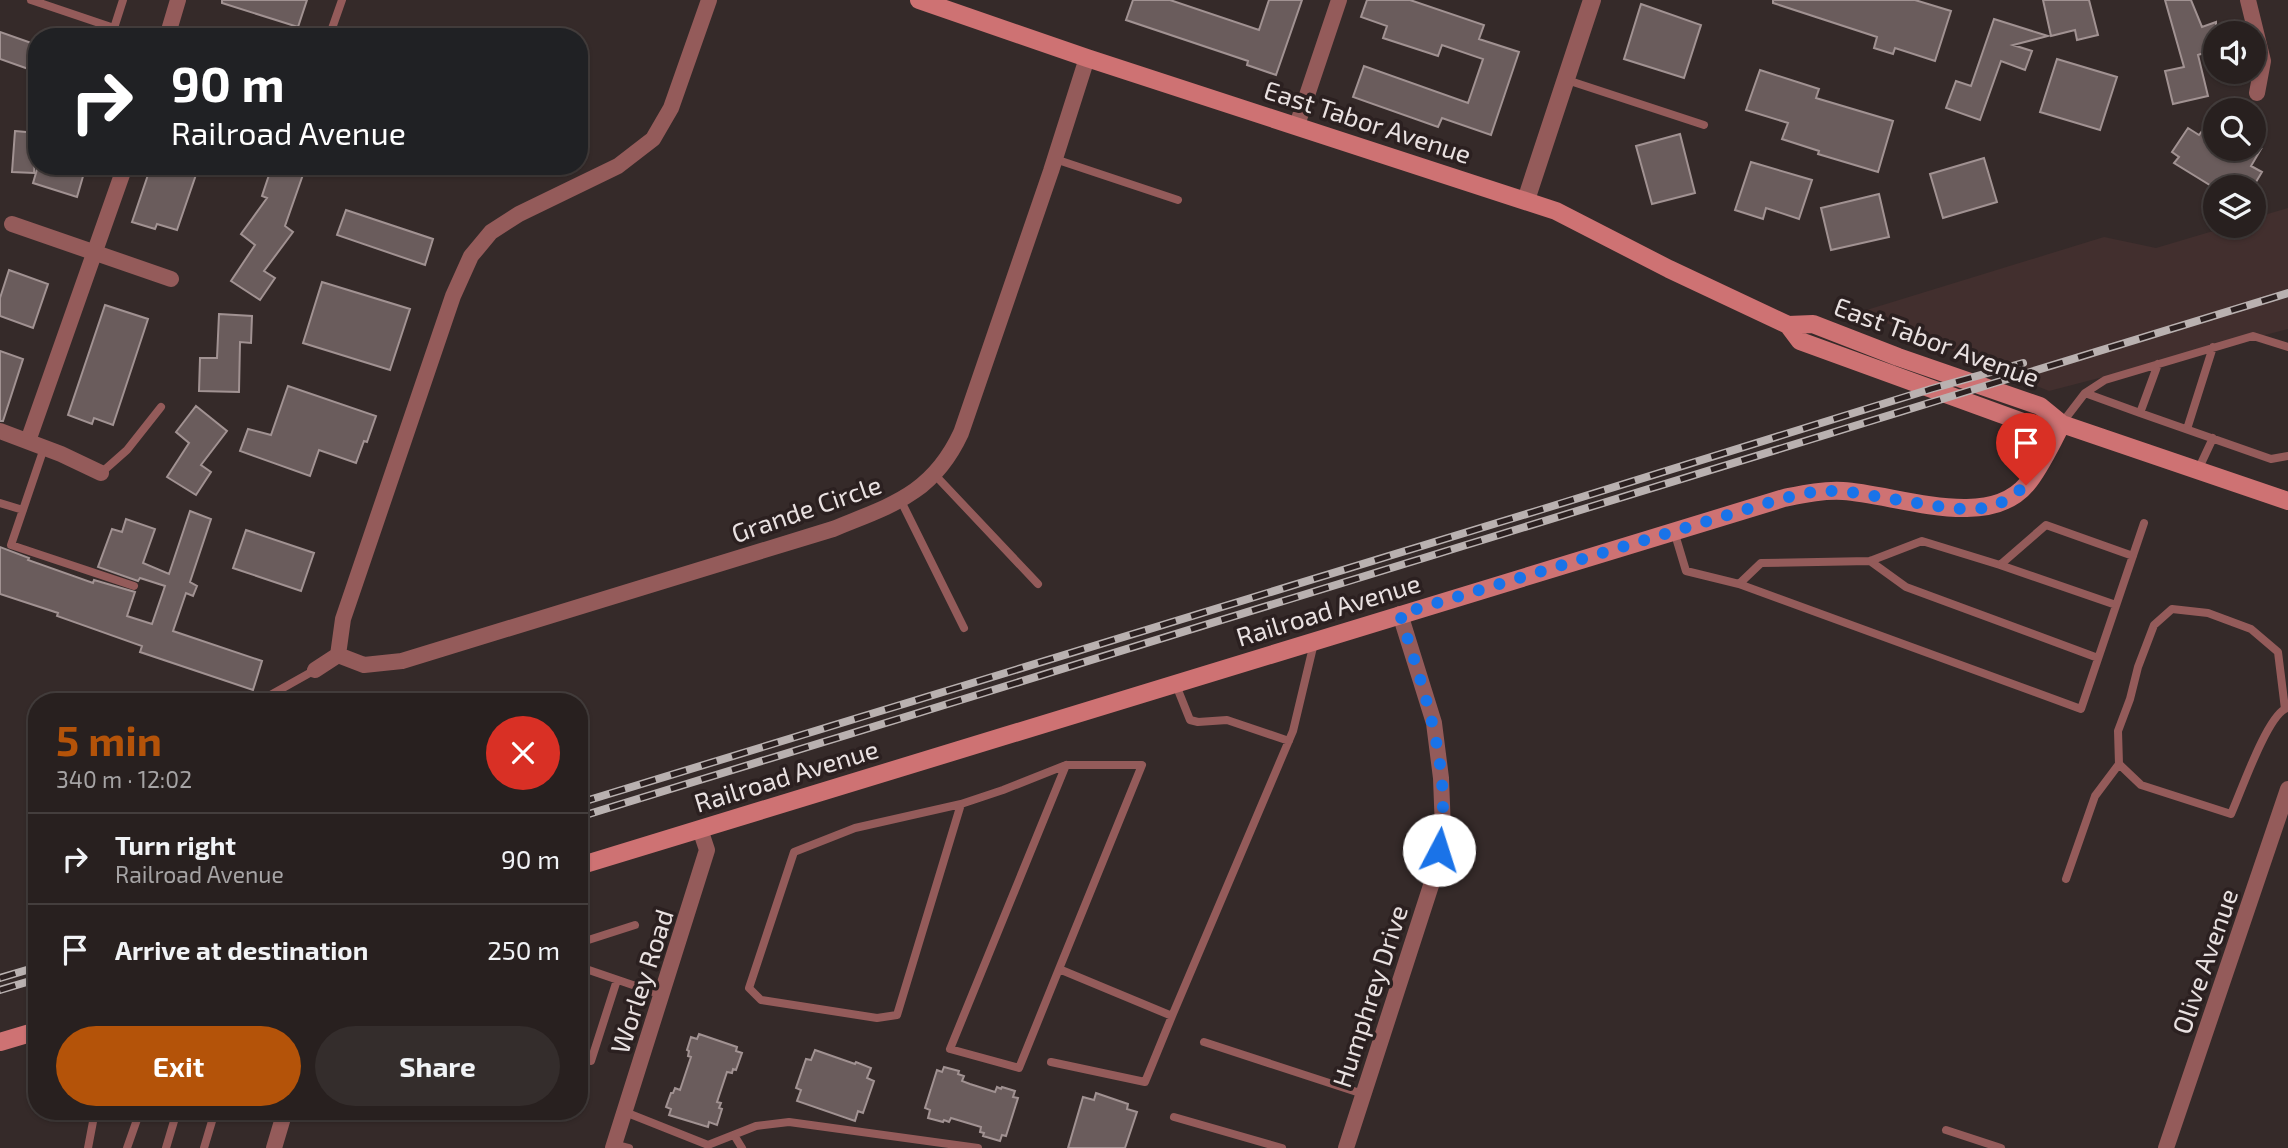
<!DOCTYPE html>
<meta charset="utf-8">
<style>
body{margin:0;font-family:"Exo 2",sans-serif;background:#342d2c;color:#f1f3f6;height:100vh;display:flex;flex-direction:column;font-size:26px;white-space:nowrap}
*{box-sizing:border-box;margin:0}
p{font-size:23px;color:#a5a3a4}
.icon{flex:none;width:38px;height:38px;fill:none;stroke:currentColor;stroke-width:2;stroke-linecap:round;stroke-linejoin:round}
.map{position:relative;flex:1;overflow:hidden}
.sheet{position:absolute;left:28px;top:693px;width:560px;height:427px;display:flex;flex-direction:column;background:#28201f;border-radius:28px;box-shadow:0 2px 5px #0004,0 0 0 2px #443e3d}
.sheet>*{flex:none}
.guide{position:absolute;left:28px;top:28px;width:560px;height:147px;border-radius:28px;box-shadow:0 2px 5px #0004,0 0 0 2px #443e3d;background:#202124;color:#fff;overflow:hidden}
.fabs{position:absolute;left:2203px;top:21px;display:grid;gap:14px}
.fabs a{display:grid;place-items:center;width:63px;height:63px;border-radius:50%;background:#28201f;box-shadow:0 2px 5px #0004,0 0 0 2px #443e3d;font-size:35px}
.pin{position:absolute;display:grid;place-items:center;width:60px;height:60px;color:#fff;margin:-72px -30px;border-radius:50% 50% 50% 0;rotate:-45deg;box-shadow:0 0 7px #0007}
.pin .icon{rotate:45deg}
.me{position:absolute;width:77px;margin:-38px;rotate:5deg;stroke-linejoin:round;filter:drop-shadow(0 0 5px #0008)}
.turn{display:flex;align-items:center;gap:24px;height:147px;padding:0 28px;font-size:32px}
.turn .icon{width:91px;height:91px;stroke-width:2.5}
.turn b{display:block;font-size:49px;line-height:60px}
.round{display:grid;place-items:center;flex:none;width:74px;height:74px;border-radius:37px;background:#342d2c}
.head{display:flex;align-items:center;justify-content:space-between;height:119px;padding:0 28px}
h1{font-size:42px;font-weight:700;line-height:52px;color:#b45309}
.action{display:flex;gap:14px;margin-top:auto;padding:14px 28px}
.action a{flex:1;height:80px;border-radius:42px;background:#b45309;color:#fff;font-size:28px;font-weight:700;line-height:80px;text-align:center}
.action a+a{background:#342d2c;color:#f1f3f6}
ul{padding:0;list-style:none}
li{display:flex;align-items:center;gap:21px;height:91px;padding:0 28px;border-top:2px solid #443e3d}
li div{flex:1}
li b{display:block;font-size:26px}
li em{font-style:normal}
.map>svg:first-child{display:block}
.built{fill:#422f2e}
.building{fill:#6a5c5c;stroke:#a19292;stroke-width:2}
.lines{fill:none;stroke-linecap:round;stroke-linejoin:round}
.service{stroke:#945b5a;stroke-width:8}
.minor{stroke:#945b5a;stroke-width:16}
.tertiary{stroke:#945b5a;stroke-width:18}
.secondary{stroke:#ce7273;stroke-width:18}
.rail-casing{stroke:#b9b1b0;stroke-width:8}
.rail{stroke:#2b2020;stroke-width:5;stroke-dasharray:16;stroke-linecap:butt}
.route{stroke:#1a73e8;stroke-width:12;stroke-dasharray:0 21.6}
.labels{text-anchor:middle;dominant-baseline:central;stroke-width:7;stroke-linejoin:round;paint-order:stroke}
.street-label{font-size:26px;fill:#e9e1e1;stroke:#2b2020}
</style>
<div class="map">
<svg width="2288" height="1148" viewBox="0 0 2288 1148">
<rect width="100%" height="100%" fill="#352a29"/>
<path class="built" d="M2288,208V329L2049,391L1860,312L2104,237L2156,248L2230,226H2254V218Z"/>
<path class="building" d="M222,0H307L298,27L222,3Z
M1133,0H1170L1259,30L1269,0H1302L1276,75L1247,65L1248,61L1126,20Z
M1367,0H1410L1484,25L1479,39L1519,52L1491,135L1442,118L1438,127L1353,97L1364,66L1468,103L1483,59L1442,45L1438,56L1383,38L1387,26L1361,17Z
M1773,0H1915L1951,11L1935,61L1895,48L1893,54L1874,48L1877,37L1773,3Z
M2043,0H2089L2098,35L2077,40L2075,30L2051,36Z
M2165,0H2191L2202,27L2216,22V49L2198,55L2208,96L2173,104L2165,71L2184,67Z
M1641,4L1701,25L1684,78L1624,59Z
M1994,19L2048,36L2013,45L2032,51L2025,70L2001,61L1980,120L1946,108L1956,81L1971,86Z
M0,32L37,45V72L0,59Z
M2057,59L2117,77L2100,130L2040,112Z
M1760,70L1819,89L1816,98L1893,121L1878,172L1818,154L1819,151L1782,139L1788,123L1746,110Z
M2216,112V149H2261L2251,166L2262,172L2253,187H2213L2174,163L2179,157L2172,152L2188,128L2199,135Z
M15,131L37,133L34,173L12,172Z
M1680,134L1695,193L1652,204L1636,146Z
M1984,158L1997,202L1943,218L1930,174Z
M1751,162L1812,180L1799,219L1766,208L1763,219L1735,210Z
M38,166H86L77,197L33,183Z
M151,166H199L177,230L157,224L155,229L132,222Z
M272,166H306L285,226L293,232L264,271L275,278L260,300L231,281L255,245L241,234L267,198L262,196Z
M1879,194L1889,237L1831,250L1821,208Z
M346,210L433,239L425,265L337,235Z
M9,270L48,284L33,328L0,316V298Z
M322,282L410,309L390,370L303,343Z
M105,305L148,319L113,425L94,418L92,424L68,415Z
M219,314L252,316L251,343L240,342L239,392L199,391L200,358H217Z
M0,351L23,359L3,421H0Z
M288,386L376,416L367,442L364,441L356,463L319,450L310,476L240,451L248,429L271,435Z
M196,406L227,431L201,465L211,472L196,495L167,477L189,443L176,432Z
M190,511L211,519L190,582L197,586L193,596L186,593L173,631L262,661L253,690L140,652L142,646L57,616L58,613L0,594V547L29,558L28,560L93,583L94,580L135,592L127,616L152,624L165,586L140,578L138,581L98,567L112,529L122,532L126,519L155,529L143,563L169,574Z
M246,530L314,553L301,591L233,568Z
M699,1034L737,1047L736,1051L742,1053L736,1070L733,1069L732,1073L727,1072L717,1102L721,1103L719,1108L722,1109L717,1125L709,1122L708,1127L669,1115L671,1109L666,1107L671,1093H673L675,1088L680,1090L691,1057L688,1056L689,1051L687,1050L691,1037L697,1039Z
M815,1050L855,1064L856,1062L871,1068L867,1078L874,1081L863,1113L858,1111L855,1121L797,1101L801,1090L796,1088L806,1059L811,1060Z
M944,1067L959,1071L958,1074L964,1076L962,1081L970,1084L995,1092L997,1087L1001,1089L1002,1087L1015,1091L1013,1097L1018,1098L1006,1136L1002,1135L1000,1141L983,1136L984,1133L980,1132L981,1127L951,1118L949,1122L944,1120L943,1122L928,1118L930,1110L925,1108L937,1070L942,1072Z
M1096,1093L1128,1104L1127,1109L1137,1112L1125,1148H1068L1083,1097L1094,1100Z"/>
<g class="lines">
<path class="service" d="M31,0L114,28
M123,0L114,28L138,37
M329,37L342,0
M1567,80L1704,125
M1055,159L1178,200
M2085,393L2140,413L2158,364
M2140,413L2271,459L2288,456
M2062,423L2085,393L2105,380L2253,336L2288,347
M2187,429L2213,347
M44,448L11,545L134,586
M2198,470L2213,438
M101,473L127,450L161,407
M935,475L1038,584
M901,501L964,628
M0,503L23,510
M1674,531L1686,571L1739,584L2081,709L2144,523
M1870,561L1906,587L2098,658
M2000,565L2116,605
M1739,584L1761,563L1870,561L1922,541L2000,565L2046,525L2133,556
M2172,609L2208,613L2251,629L2278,652L2285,709C2266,719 2241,792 2231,814L2141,785L2119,764L2118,731L2130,699L2138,667L2154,625Z
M1176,685L1190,720L1198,722L1227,720L1289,741
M258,702L315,670
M961,804L855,828L794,852L749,988L761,1000L877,1018L897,1015L961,804L1003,790L1066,765
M2066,879L2095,796L2119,764
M579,943L635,925
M579,962L583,968L662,995
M1059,969L1142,765H1066L950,1049L1019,1068L1059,969L1172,1016L1293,731L1314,643
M1204,1042L1363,1094
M591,1061L617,980
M1051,1062L1145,1082L1172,1016
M625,1112L708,1145L756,1126L789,1122L978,1148
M1174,1117L1282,1148
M1946,1130L2001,1148
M734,1135L742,1148
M614,1144L629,1148
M88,1148L95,1111
M127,1148L140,1111
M166,1148L177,1111
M204,1148L215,1111"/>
<path class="minor" d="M709,0L671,108L653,139L618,166L519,214L491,232L471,256L453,296L343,619L338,655L364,665L402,661L833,529C891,505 932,495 961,433L1051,171L1087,58
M2248,0L2263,61L2257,93
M167,37L178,0
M1297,125L1339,0
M12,224L171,279
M0,431L61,454L101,473
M28,441L125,166
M315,670L338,655
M274,1148L285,1111
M613,1148L707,850L700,829
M1346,1148L1436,870L1443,830L1441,778L1434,723L1400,614
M2166,1148L2288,789"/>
<path class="tertiary" d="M1526,200L1592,0"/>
<path class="secondary" d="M919,0L1087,58L1556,211L1669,269L1788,325L1813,324L1898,357L2040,406L2062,424
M1788,325L1800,341L2031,425L2062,424L2288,501
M579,866L1784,498C1804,494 1822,490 1843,491C1896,494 1987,532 2027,484C2041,467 2051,444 2062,424
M0,1042L37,1031"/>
<g class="rail-casing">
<path id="rail" d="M579,803L1543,509L1931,389L2023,363
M579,817L2288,293
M0,978L37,967
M0,990L37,979"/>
</g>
<use href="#rail" class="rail"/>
</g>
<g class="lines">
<path class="route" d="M1439,850C1454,769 1423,690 1400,614L1784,498L1817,491H1843L1955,509L1989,508L2009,499L2026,485"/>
</g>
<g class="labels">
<g class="street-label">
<text transform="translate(1368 121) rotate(18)">East Tabor Avenue</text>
<text transform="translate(1937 341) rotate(20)">East Tabor Avenue</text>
<text transform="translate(806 508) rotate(-19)">Grande Circle</text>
<text transform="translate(1328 609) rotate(-17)">Railroad Avenue</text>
<text transform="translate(786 775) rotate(-17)">Railroad Avenue</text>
<text transform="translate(2204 961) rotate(-71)">Olive Avenue</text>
<text transform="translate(641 981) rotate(-72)">Worley Road</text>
<text transform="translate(1369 996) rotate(-72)">Humphrey Drive</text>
</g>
</g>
</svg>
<div class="fabs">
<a><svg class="icon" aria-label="sound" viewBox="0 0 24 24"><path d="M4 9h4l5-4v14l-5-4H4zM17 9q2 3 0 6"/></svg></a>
<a><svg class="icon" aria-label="search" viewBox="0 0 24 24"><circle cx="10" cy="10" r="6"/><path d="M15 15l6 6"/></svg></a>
<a><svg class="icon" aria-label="layers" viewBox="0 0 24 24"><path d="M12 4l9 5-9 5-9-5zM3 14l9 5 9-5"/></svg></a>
</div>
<div class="pin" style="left:2026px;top:485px;background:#d93025"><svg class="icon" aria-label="arrive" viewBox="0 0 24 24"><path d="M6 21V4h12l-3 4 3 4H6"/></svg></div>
<svg class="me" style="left:1439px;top:850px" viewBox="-20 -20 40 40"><circle r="19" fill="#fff"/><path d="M0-13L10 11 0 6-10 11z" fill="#1a73e8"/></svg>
<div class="guide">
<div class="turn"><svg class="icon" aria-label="right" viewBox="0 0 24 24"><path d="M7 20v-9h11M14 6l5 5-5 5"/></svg><div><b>90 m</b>Railroad Avenue</div></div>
</div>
<section class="sheet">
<div class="head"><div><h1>5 min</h1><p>340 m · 12:02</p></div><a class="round" style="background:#d93025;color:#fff"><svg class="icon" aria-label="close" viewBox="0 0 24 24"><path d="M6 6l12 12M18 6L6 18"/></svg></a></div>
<ul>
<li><svg class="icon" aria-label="right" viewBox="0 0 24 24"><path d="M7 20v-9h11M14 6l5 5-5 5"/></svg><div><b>Turn right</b><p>Railroad Avenue</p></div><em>90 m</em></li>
<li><svg class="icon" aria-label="arrive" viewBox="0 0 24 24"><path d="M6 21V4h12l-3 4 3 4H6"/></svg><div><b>Arrive at destination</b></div><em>250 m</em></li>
</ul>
<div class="action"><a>Exit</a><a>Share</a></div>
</section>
</div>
